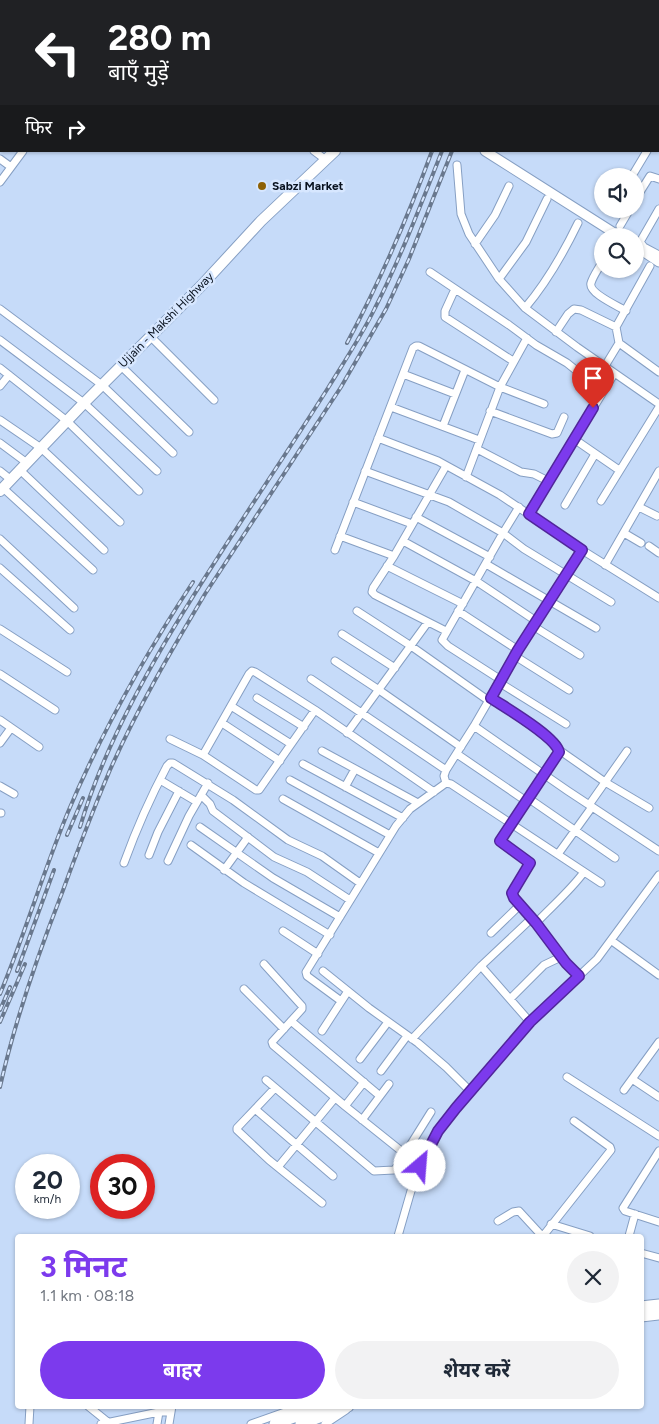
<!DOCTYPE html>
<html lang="hi">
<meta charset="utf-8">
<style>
body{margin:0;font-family:Figtree,"Noto Sans Devanagari",sans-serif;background:#f2f2f3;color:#1f2937;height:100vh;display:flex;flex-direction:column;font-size:19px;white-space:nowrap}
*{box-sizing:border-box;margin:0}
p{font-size:16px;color:#747a83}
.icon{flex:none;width:28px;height:28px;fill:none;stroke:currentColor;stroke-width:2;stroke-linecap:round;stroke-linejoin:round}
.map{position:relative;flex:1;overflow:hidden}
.drawer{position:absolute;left:15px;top:1234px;width:629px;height:175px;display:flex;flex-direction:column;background:#fff;border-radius:5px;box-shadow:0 1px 4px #0004}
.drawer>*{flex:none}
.banner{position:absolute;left:0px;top:0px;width:660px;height:152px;box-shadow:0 1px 4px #0004;background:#202124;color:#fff;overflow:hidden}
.buttons{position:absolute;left:594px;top:168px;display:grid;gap:10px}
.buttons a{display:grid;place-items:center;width:50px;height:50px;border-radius:50%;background:#fff;box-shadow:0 1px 4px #0004;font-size:25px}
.speed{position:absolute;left:15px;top:1154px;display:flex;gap:10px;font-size:25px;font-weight:700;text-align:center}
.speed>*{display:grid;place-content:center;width:65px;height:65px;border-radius:50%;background:#fff;box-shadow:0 1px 4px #0004;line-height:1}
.speed small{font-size:12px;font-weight:400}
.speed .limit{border:8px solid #d22;background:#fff;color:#111}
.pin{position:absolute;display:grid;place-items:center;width:42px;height:42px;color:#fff;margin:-51px -21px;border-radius:50% 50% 50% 0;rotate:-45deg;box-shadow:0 0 5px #0007}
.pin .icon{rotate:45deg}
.me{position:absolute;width:55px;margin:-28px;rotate:27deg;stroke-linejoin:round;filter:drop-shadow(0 0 4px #0008)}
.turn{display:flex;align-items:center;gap:18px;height:105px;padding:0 25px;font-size:22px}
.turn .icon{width:65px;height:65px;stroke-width:2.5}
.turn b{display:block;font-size:35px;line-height:42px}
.then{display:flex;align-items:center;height:48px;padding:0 25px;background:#0003;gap:10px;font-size:19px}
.round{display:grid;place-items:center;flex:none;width:52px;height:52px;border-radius:26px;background:#f2f2f3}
.summary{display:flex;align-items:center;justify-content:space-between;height:85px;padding:0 25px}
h1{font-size:30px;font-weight:700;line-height:38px;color:#7c3aed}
.primary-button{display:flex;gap:10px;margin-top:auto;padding:10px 25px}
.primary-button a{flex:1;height:58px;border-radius:30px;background:#7c3aed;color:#fff;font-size:20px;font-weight:700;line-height:58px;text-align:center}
.primary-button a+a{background:#f2f2f3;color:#1f2937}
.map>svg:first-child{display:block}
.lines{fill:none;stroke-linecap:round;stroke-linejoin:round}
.minor-casing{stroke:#869fc3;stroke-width:9}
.tertiary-casing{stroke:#869fc3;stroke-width:11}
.secondary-casing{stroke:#869fc3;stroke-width:12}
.primary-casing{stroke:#869fc3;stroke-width:13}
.minor{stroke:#fff;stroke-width:7}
.tertiary{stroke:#fff;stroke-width:9}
.secondary{stroke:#fff;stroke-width:10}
.primary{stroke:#fff;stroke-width:11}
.rail-casing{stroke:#69788e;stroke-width:4}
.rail{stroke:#d7e7ff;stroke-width:2;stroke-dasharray:5.5;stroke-linecap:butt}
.route-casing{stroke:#51269a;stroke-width:12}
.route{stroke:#7c3aed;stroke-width:9}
.poi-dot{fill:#8d6106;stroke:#d7e7ff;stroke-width:2}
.labels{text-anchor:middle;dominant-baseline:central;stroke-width:5;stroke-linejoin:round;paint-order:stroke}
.poi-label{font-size:12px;font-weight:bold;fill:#09121f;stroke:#d7e7ff;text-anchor:start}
.street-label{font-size:12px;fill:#09121f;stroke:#d7e7ff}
</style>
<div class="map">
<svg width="659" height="1424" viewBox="0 0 659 1424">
<rect width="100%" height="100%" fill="#c6dbf9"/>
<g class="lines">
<g class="minor-casing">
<path id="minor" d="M56,0L58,1
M188,0L190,1
M327,0L329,1
M44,1L45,0
M133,1L134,0
M599,1V0
M0,30L1,31
M0,58L1,56
M0,80L1,81
M0,121L1,122
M314,151L326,160
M0,159L11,167
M457,165L461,214L469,234L499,279L525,308L577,347L659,404
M632,176L647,151
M0,182L23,151
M635,200L650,176L659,179
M659,209L640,242L644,247L659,255
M620,226L630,209
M475,244L495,215L509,186
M602,262C599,268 593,276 591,283C588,293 618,306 626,311
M430,272L509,325L536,345L567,363L603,392
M499,279L526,242L547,199
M455,289L445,311V317L513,361
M525,308C547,282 563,254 578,223
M0,309L102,385L173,453
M556,332L568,314L574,309L581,310L616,327
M150,336L214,400
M0,340L84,403L157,471
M619,343L616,327L650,266
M121,366L189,432
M605,366L619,343L659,372
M0,368L67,421L139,491
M403,374L455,394
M0,386L9,375
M391,407L479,440
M490,411L552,434L557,433L564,417
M0,420L41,448L120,522
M443,426L465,370
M378,438L438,461L500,495L582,550L659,598
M574,439L619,470
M0,443L27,463
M477,449L521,472L534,474L548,481
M446,466L394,556L373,588L372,592L375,595L446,631
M20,470L104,550
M0,471L10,479
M365,471L449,502L503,533L524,549L611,602
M466,477L500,387L527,338
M3,488L93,570
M601,501L659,407
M353,502L412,524
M565,505L595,454
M639,507L657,516
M529,514L614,374
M416,517L490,557
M624,533L641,543
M340,536L394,556
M0,539L74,608
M403,541L476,581L536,621
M649,546L659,553
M335,550L413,348L416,346H419L500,387L544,404
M486,564L596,628
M605,565L659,471
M387,566L463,604
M0,568L70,630
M357,611L411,646L489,701
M458,611L518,650
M533,626L580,655
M0,629L67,672
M342,634L395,668
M515,656L569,690
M335,661L379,690L461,747
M0,674L55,710
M311,679L446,770
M501,680L448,646L442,640L503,533L519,507
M500,683L566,724
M257,698L304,727
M491,698L549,738L557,745L559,752
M231,706L291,744
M0,720L39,747
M222,723L280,761
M474,726L568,791L659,851
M347,733L428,622
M170,739L203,755L256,790H259L315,710
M0,743L11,728
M322,751L418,803
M457,754L526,801
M203,755L249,674L252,671L255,672L315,710L434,792
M303,764L403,818
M160,780L197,802
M290,780L390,835
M446,783L444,776L446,770L474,726L518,650L582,550
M0,786L14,794
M345,787L355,769
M201,795L210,804L213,811L274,857L307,872L350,900
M528,798L615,858
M283,799L379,853
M589,805L627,751
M0,813H1
M200,827L273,878L340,917
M191,845L244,883L330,935
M558,854L592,807
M149,855L158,832L179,791
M168,861L189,816L208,783
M124,863C136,830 150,798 167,766L170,763H173L233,800L288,840L322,856L360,883
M224,870L248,837
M536,923C552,906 570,891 584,872
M283,931L318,954
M491,933L520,905
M612,941L659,975
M264,964L302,1006V1009L272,1042L273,1045L345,1106L420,1166
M481,966L530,1022
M323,971L369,1008L418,1043L446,1067L471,1092
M579,976L561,957L536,923L515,898L512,893L530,863L502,844L500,841L501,838L559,752H562L605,782L649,808
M244,989L284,1029
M510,999L544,965L561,957
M341,1001L307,976L306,972L396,826L410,809L446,783L451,784L601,883
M291,1021L380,1096L362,1120
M322,1031L348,991
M412,1039L481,966L532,918
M360,1059L388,1022
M381,1071L407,1036
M567,1077L659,1136
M632,1079L659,1097
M266,1080L374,1171L394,1170L396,1168L431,1112
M275,1088L237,1128V1130L269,1160L322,1203
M624,1090L659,1042
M380,1096L389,1084
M345,1106L364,1082
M255,1109L333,1176
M659,1151L623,1208L625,1211L659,1222
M278,1167L335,1098
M498,1221L513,1212L519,1211L542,1236
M551,1224L590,1236
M398,1236L415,1177L439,1131L456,1108L530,1022L597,959L659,875
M543,1236L611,1150L610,1147L574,1121
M629,1236L635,1214
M641,1253L659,1258
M88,1406L109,1423
M29,1424L30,1406
M101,1424L159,1412H171
M157,1424L160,1406
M169,1424L172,1406
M251,1424L302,1406
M325,1424L346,1410"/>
</g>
<g class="tertiary-casing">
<path id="tertiary" d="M259,0L261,1
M485,151L619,236
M635,246L659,262"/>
</g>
<g class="secondary-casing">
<path id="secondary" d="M387,1V0
M0,491L84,403L201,286L261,221L335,151"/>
</g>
<g class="primary-casing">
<path id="primary" d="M641,1307L659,1305
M641,1316L659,1314
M275,1424L323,1406
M301,1424L348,1406"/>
</g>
<use href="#minor" class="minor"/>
<use href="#tertiary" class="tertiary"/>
<use href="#secondary" class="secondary"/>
<use href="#primary" class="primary"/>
<g class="rail-casing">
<path id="rail" d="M488,1L489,0
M504,1L505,0
M347,343C380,281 408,217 432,151
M80,827C100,760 132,699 167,639C218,553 275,472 328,388C344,362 362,335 375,308C401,257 421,204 442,151
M67,835L83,798
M17,971L54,870
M0,994C25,934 43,872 68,812C102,731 145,655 193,582
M0,1010L10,987
M0,1022L25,964
M0,1087C15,1020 37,957 62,893C77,852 93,810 110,770C137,709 171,651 205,594L341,387L386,309L409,259L452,151"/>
</g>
<use href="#rail" class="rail"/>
</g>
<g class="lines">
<g class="route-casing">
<path id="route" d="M420,1166L438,1131L456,1108L530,1022L579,976L566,963L536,923L514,898L512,893L530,863L500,841L559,752C556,737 506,708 491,698L518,650L582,550L529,514L593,408"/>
</g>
<use href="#route" class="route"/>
</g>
<circle class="poi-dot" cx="262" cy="186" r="5"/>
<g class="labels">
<g class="poi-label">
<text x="272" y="186">Sabzi Market</text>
</g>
<g class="street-label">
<text transform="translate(166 320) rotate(-45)">Ujjain - Makshi Highway</text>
</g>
</g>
</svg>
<div class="buttons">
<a><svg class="icon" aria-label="sound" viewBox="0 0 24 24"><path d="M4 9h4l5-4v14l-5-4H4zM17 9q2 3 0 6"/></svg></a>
<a><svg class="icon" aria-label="search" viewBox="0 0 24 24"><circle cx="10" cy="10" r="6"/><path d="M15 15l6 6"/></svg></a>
</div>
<div class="speed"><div>20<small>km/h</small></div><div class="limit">30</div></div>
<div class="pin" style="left:593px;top:408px;background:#d93025"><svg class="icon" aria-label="arrive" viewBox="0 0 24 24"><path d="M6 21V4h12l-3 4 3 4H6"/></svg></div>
<svg class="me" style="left:420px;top:1166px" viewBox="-20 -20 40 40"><circle r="19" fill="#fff"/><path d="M0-13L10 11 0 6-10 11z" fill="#7c3aed"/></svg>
<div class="banner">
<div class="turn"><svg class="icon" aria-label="left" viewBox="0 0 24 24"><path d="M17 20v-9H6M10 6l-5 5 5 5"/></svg><div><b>280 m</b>बाएँ मुड़ें</div></div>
<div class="then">फिर<svg class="icon" aria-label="right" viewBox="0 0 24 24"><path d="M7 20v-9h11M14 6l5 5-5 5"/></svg></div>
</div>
<section class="drawer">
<div class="summary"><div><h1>3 मिनट</h1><p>1.1 km · 08:18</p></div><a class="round"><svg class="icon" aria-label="close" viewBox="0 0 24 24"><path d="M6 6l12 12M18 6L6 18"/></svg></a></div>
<div class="primary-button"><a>बाहर</a><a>शेयर करें</a></div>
</section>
</div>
